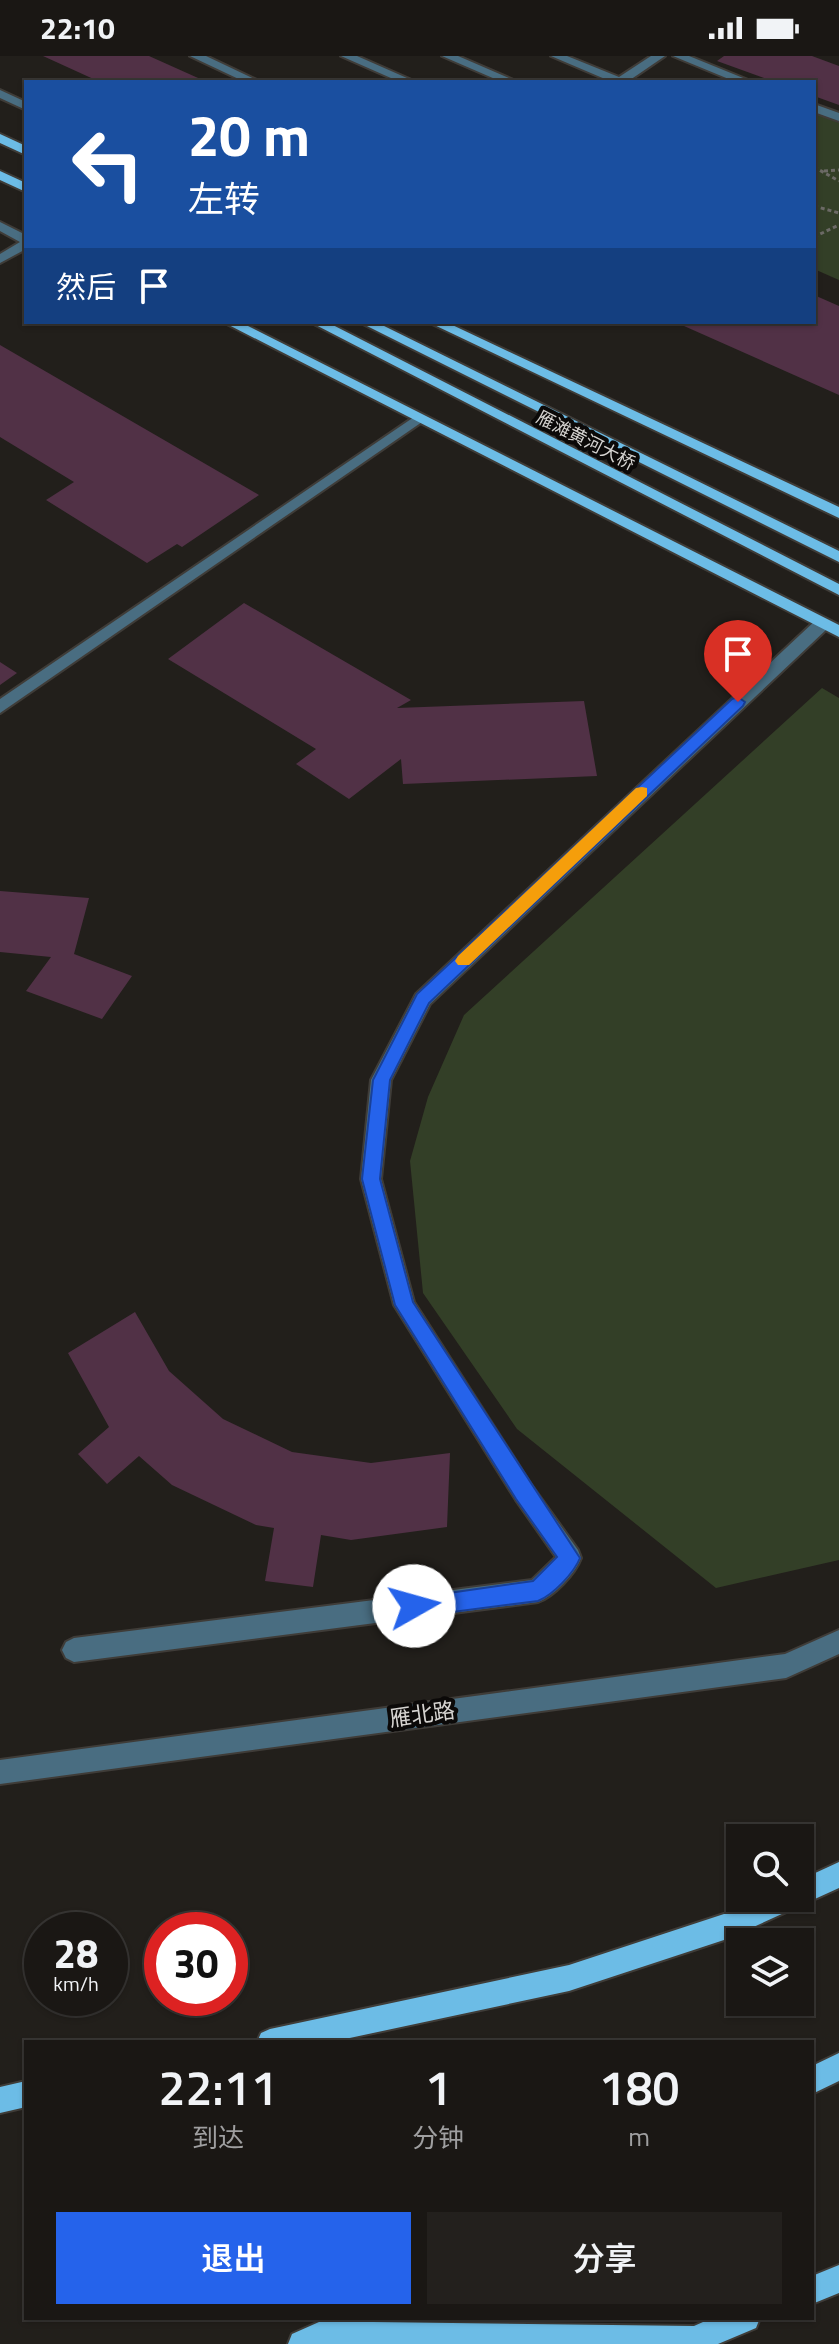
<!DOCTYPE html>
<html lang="zh">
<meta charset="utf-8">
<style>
body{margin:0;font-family:"Titillium Web","Noto Sans SC",sans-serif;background:#23201d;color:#f1f3f6;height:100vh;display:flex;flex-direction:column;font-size:30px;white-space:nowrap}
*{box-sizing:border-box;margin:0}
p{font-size:26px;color:#9f9fa0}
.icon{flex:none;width:44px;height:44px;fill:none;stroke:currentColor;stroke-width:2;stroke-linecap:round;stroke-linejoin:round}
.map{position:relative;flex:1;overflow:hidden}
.sheet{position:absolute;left:24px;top:1984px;width:790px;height:280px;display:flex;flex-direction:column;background:#1a1714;border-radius:0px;box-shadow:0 2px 6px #0004,0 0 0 2px #383634}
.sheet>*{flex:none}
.top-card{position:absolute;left:24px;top:24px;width:792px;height:244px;border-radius:0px;box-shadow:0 2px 6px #0004,0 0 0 2px #383634;background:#1a4fa0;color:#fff;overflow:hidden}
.tools{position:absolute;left:726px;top:1768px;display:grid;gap:16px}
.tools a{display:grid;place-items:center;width:88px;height:88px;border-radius:0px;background:#1a1714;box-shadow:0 2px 6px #0004,0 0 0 2px #383634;font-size:40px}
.speed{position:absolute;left:24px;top:1856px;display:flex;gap:16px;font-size:40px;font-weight:700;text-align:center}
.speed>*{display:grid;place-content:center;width:104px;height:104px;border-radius:50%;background:#1a1714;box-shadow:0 2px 6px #0004,0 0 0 2px #383634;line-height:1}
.speed small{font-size:20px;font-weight:400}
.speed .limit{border:12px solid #d22;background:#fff;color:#111}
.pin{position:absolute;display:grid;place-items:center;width:68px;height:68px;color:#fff;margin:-82px -34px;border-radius:50% 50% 50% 0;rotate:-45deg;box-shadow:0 0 8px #0007}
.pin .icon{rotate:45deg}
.me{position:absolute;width:88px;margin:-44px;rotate:83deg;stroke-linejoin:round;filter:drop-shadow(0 0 6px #0008)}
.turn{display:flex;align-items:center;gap:28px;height:168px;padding:0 32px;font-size:36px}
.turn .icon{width:104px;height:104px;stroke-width:2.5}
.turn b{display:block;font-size:56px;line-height:68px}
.then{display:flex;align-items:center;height:76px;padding:0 32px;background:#0003;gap:16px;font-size:30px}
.eta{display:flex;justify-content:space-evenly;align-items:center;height:136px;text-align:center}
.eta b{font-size:48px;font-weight:600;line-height:56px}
.primary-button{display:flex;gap:16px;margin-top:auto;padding:16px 32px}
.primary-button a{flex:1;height:92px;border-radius:0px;background:#2563eb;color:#fff;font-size:32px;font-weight:600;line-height:92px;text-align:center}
.primary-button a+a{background:#23201d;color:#f1f3f6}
.status{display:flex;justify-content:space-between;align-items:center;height:56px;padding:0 40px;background:#1a1714;direction:ltr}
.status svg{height:22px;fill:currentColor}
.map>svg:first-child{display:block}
.green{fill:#333f27}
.building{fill:#513146}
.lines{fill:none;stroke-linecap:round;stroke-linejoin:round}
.minor-casing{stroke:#3f3c38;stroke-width:4}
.major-casing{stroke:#3f3c38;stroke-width:4}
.path{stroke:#6c6a66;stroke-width:3;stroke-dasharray:4 3;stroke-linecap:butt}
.minor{fill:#496d81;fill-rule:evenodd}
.major{fill:#6cbce6;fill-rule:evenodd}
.route{fill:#2563eb;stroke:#184099;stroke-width:2}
.slow{fill:#f59e0b}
.labels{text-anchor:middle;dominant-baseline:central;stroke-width:8;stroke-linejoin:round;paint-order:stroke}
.far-street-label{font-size:18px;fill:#d5d3d0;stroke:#0b0908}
.street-label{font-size:22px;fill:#d5d3d0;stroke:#0b0908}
</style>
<div class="status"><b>22:10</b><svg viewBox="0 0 49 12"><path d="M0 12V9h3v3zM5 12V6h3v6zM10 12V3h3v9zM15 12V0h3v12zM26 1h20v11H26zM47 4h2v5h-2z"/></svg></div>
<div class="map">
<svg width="839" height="2288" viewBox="0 0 839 2288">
<rect width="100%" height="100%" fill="#221f1b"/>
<path class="green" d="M814,57L839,67V224L814,213Z
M822,632L839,642V1504L716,1532L517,1373L423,1237L410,1105L428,1041L464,959Z"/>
<path class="building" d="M43,0H149L207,26H100Z
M724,0H812L839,10V49L814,40V26H775L717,5Z
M814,239L839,250V339L675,266H814Z
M0,289L259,439L182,491L177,488L147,507L46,444L74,426L0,381Z
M244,547L411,644L397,652L584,645L597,720L403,728L401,703L349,743L296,708L316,693L168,603Z
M0,606L17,617L0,629Z
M0,835L89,842L74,898L132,920L102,963L26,935L51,901L0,896Z
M135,1256L169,1315L223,1363L292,1396L371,1407L450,1397L447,1471L351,1484L321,1479L313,1531L265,1525L274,1472L256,1469L172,1429L139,1400L107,1428L78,1398L109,1371L68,1297Z"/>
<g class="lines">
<g class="minor-casing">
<path id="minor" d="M190,0H206L261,26H245Z
M341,0H357L416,26H400Z
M442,0H458L518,26H502Z
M551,0H567L619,21L651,0H665L627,26H612Z
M673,0H689L753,26H736Z
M0,34L26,46V54L0,42Z
M814,48L839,57V65L814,56Z
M0,166L26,179V193L0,207V198L20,186L0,175Z
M417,359L424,363L422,366L0,657V643Z
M822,563L830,568L828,572L430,948L391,1024L381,1123L414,1246L532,1430L578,1494L581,1502C575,1518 554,1540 538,1546L74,1606L66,1602L62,1594L66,1586L74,1582L532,1524L556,1501L516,1444L394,1249L361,1123L371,1024L416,938L816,564Z
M839,1574V1598L786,1622L0,1728V1704L785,1598Z"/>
</g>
<g class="major-casing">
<path id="major" d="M0,78L26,90V99L0,87Z
M0,115L26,127V136L0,124Z
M223,266H240L839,569V581Z
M310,266H327L839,528V539Z
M359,266H376L839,495V506Z
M428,266H446L839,451V462Z
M839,1806V1832L727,1883L569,1935L331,1986H257L261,1977L270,1973L569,1909L724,1858L760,1842H800V1824Z
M839,1997V2025L812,2038V2010Z
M26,2025V2051L0,2057V2031Z
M839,2209V2237L812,2248V2220Z
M328,2262H375L373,2266L694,2270L712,2262H760L756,2272L718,2288H288L292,2278Z"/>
</g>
<path class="path" d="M814,111L839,125
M824,115L839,114
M814,150L839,157
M814,181L839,169"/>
<use href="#minor" class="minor"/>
<use href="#major" class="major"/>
</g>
<path class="route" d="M738,641L745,646L743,650L429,947L390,1024L380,1123L413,1246L580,1502C574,1517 553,1539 538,1545L414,1561L407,1558L404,1550L407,1543L533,1525L557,1501L516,1443L395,1249L362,1123L373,1024L417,938L732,643Z"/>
<path class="slow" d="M642,731L647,732V740L469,909H458L455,905L458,900L636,732Z"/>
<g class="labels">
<g class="far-street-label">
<text transform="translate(586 384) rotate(27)">雁滩黄河大桥</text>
</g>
<g class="street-label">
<text transform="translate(422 1658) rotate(-8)">雁北路</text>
</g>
</g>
</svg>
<div class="tools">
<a><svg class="icon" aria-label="search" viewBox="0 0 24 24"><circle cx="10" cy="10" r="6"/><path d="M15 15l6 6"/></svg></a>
<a><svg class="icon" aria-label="layers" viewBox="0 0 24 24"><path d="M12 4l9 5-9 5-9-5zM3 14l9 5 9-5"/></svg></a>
</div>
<div class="speed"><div>28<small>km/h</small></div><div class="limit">30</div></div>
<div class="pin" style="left:738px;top:646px;background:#d93025"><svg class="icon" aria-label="arrive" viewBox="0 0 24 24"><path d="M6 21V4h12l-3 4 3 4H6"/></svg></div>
<svg class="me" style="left:414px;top:1550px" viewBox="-20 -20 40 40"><circle r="19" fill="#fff"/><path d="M0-13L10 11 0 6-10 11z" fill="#2563eb"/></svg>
<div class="top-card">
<div class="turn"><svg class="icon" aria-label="left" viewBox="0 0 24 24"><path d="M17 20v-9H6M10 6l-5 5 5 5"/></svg><div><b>20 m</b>左转</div></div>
<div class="then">然后<svg class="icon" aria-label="arrive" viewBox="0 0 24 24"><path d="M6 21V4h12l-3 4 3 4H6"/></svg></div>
</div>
<section class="sheet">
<div class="eta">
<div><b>22:11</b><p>到达</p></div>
<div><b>1</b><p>分钟</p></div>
<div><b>180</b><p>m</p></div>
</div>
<div class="primary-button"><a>退出</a><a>分享</a></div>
</section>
</div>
